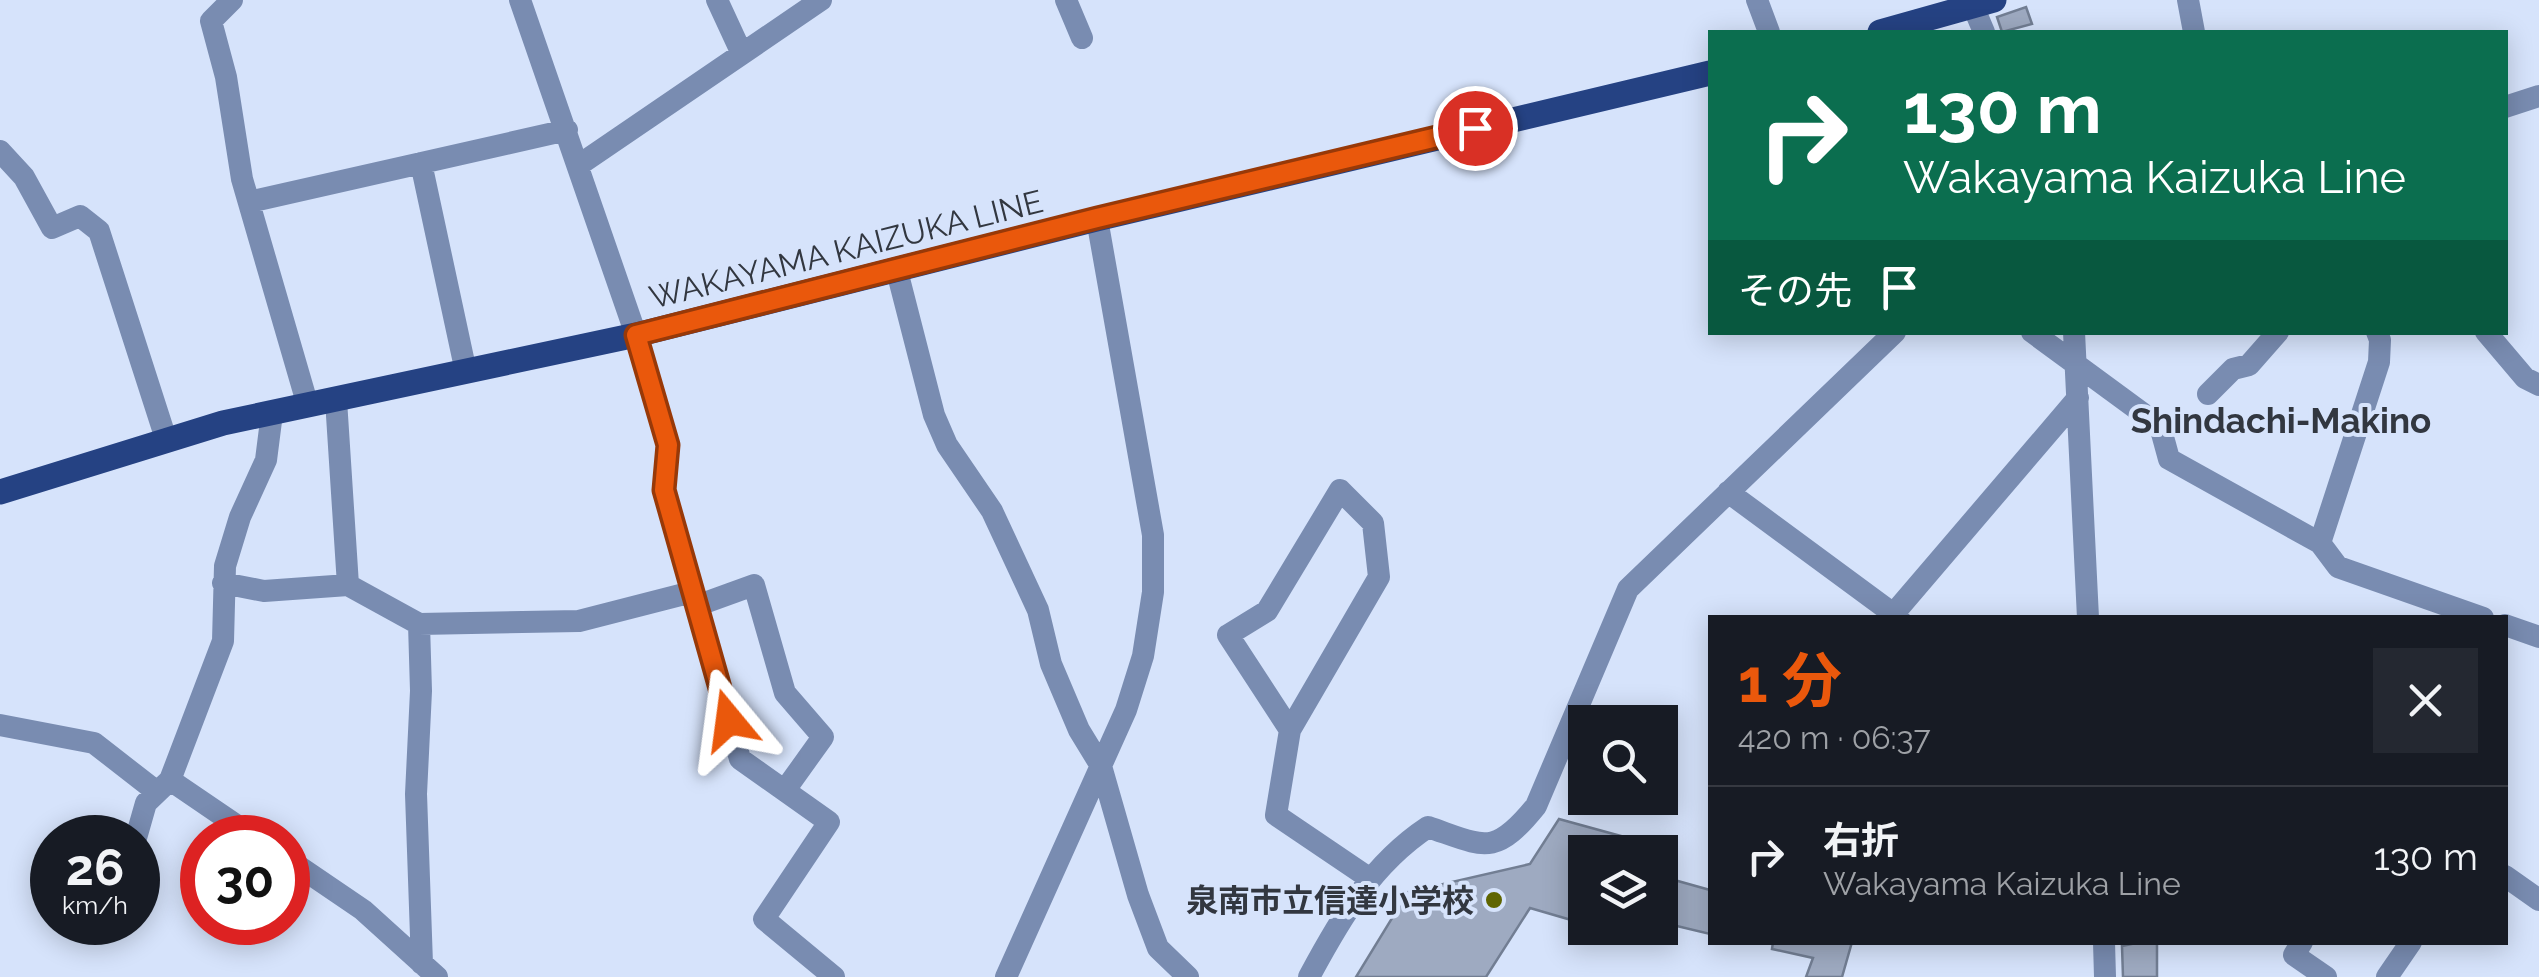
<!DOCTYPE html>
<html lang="ja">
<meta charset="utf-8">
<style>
body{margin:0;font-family:Raleway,"Noto Sans JP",sans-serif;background:#242831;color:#f1f3f6;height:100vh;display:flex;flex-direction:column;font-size:38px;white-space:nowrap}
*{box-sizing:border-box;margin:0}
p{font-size:32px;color:#9ea1a6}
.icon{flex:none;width:55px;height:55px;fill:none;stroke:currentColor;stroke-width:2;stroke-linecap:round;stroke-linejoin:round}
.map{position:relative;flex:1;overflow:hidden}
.panel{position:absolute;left:1708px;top:615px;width:800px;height:330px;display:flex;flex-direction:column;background:#171b24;border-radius:0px;box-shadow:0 5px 25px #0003}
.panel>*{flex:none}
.hud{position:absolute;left:1708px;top:30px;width:800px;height:305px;border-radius:0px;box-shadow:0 5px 25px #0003;background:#0b6e4f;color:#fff;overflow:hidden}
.controls{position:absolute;left:1568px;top:705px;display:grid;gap:20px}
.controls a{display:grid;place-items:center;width:110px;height:110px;border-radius:0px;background:#171b24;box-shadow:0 5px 25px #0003;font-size:50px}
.speed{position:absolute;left:30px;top:815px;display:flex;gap:20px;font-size:50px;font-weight:700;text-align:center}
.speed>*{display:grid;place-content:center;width:130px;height:130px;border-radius:50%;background:#171b24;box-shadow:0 5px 25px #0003;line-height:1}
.speed small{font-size:25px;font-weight:400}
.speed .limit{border:15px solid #d22;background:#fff;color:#111}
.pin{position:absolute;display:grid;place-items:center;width:85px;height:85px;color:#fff;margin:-42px;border:5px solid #fff;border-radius:50%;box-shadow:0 2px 10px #0007}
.me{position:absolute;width:110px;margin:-55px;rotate:344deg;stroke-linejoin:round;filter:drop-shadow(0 0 8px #0008)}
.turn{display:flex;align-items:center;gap:35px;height:210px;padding:0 30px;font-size:45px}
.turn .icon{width:130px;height:130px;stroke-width:2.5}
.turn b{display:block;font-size:70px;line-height:85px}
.then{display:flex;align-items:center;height:95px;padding:0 30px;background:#0003;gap:20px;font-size:38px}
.round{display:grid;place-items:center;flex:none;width:105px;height:105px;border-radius:0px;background:#242831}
.summary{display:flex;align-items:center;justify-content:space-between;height:170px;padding:0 30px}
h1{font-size:60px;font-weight:700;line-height:75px;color:#ea580c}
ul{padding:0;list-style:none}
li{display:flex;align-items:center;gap:30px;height:140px;padding:0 30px;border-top:2px solid #363941}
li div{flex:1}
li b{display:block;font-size:38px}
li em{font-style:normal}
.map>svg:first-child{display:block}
.building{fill:#9eaac1;stroke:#727e93;stroke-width:2.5}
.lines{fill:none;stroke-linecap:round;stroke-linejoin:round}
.minor{stroke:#798cb1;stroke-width:22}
.major{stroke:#254283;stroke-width:25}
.route-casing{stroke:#983908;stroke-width:25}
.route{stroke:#ea580c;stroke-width:18}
.poi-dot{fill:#5f6501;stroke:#d6e3fb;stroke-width:4}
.labels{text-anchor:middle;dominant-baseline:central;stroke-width:8;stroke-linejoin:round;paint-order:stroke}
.street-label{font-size:32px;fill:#323740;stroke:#d6e3fb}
.poi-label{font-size:32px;font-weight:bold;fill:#323740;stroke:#d6e3fb;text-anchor:end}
.neighbourhood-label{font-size:35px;font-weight:bold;fill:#323740;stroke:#d6e3fb}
</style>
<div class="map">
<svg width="2539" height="977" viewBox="0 0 2539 977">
<rect width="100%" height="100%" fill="#d6e3fb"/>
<path class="building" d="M2026,7L2032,24L2002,32L1997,17Z
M1559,819L1628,838L1626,852H1585V924L1530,908L1486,977H1356L1408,892L1530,864Z
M1660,876L1710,890V934L1660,922Z
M1773,942H1852L1842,977H1806L1813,958L1772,949Z
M2141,942H2157V977H2123L2122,946Z"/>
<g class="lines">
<path class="minor" d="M232,0L211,21L226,77L242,179L308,406
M520,0L636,335L668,445L664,491L740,759L829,822L764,919L834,977
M717,0L742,54
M1066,0L1082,38
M1757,0L1769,32
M2188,0L2194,32
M1973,6L1984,32
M2505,107L2539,96
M0,151L24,177L52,228L80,216L99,231L166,439
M421,163L466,372
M579,165L821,0
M249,202L567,130
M897,271L934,415L947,445L992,511L1038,610L1051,664L1079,730L1101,766L1138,895L1158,948L1188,977
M2032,332L2160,426L2169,459L2320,543
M2074,332L2088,618
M2377,332L2380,340L2379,362L2320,543L2338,567L2483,618
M2486,332L2525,378L2539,385
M2208,394L2233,369L2249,365L2278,332
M336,400L348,585L419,624L579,621L692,592
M1728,492L1899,618
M223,583L264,591L348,585
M696,606L754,585L785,693L823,737L785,790
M1890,618L2078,398
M419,624L421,691L416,794L422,964
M2505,625L2539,637
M0,725L94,743L157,792
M1290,730L1228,635L1267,611L1340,490L1373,523L1379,577L1290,730L1276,815L1369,878
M170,780L255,838
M136,838L146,803L170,780L223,641L225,566L240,517L266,460L272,413
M288,859L363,910L437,977
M2505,876L2539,900
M2104,942L2105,977
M2302,942L2294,955L2326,977
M1006,977L1126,710L1143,656L1153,592V535L1097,219
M1309,977C1340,919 1372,864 1428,827C1484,846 1494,858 1536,806L1628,589L1895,332
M2387,977L2411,942"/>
<path class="major" d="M1880,32L1994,0
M0,492L223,423L636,335L1097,219L1710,73"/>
</g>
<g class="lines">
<g class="route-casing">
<path id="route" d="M729,720L664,490L668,445L636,335L1097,218L1475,128"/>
</g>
<use href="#route" class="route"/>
</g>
<circle class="poi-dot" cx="1494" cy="900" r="10"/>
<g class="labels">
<g class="street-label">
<text transform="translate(846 249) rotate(-14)">WAKAYAMA KAIZUKA LINE</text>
</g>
<g class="poi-label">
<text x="1474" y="900">泉南市立信達小学校</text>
</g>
<g class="neighbourhood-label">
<text x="2281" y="420">Shindachi-Makino</text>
</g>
</g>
</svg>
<div class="controls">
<a><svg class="icon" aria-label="search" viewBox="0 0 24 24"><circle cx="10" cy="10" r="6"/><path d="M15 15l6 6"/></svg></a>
<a><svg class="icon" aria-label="layers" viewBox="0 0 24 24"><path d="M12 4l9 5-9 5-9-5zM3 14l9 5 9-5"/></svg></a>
</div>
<div class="speed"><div>26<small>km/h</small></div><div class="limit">30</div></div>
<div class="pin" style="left:1475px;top:128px;background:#d93025"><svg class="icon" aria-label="arrive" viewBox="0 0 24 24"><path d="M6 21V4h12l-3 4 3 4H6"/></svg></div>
<svg class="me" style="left:729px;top:720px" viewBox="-20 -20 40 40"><path d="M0-17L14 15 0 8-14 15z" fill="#ea580c" stroke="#fff" stroke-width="4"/></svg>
<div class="hud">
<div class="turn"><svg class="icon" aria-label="right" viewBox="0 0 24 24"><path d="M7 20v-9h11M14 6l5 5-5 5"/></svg><div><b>130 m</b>Wakayama Kaizuka Line</div></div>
<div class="then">その先<svg class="icon" aria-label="arrive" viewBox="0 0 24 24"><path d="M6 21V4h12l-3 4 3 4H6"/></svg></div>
</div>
<section class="panel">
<div class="summary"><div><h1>1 分</h1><p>420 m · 06:37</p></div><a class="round"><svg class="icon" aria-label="close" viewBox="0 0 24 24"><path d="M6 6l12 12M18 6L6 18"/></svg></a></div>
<ul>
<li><svg class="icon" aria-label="right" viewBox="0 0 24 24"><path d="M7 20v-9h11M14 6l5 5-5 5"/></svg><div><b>右折</b><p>Wakayama Kaizuka Line</p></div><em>130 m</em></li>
</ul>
</section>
</div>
